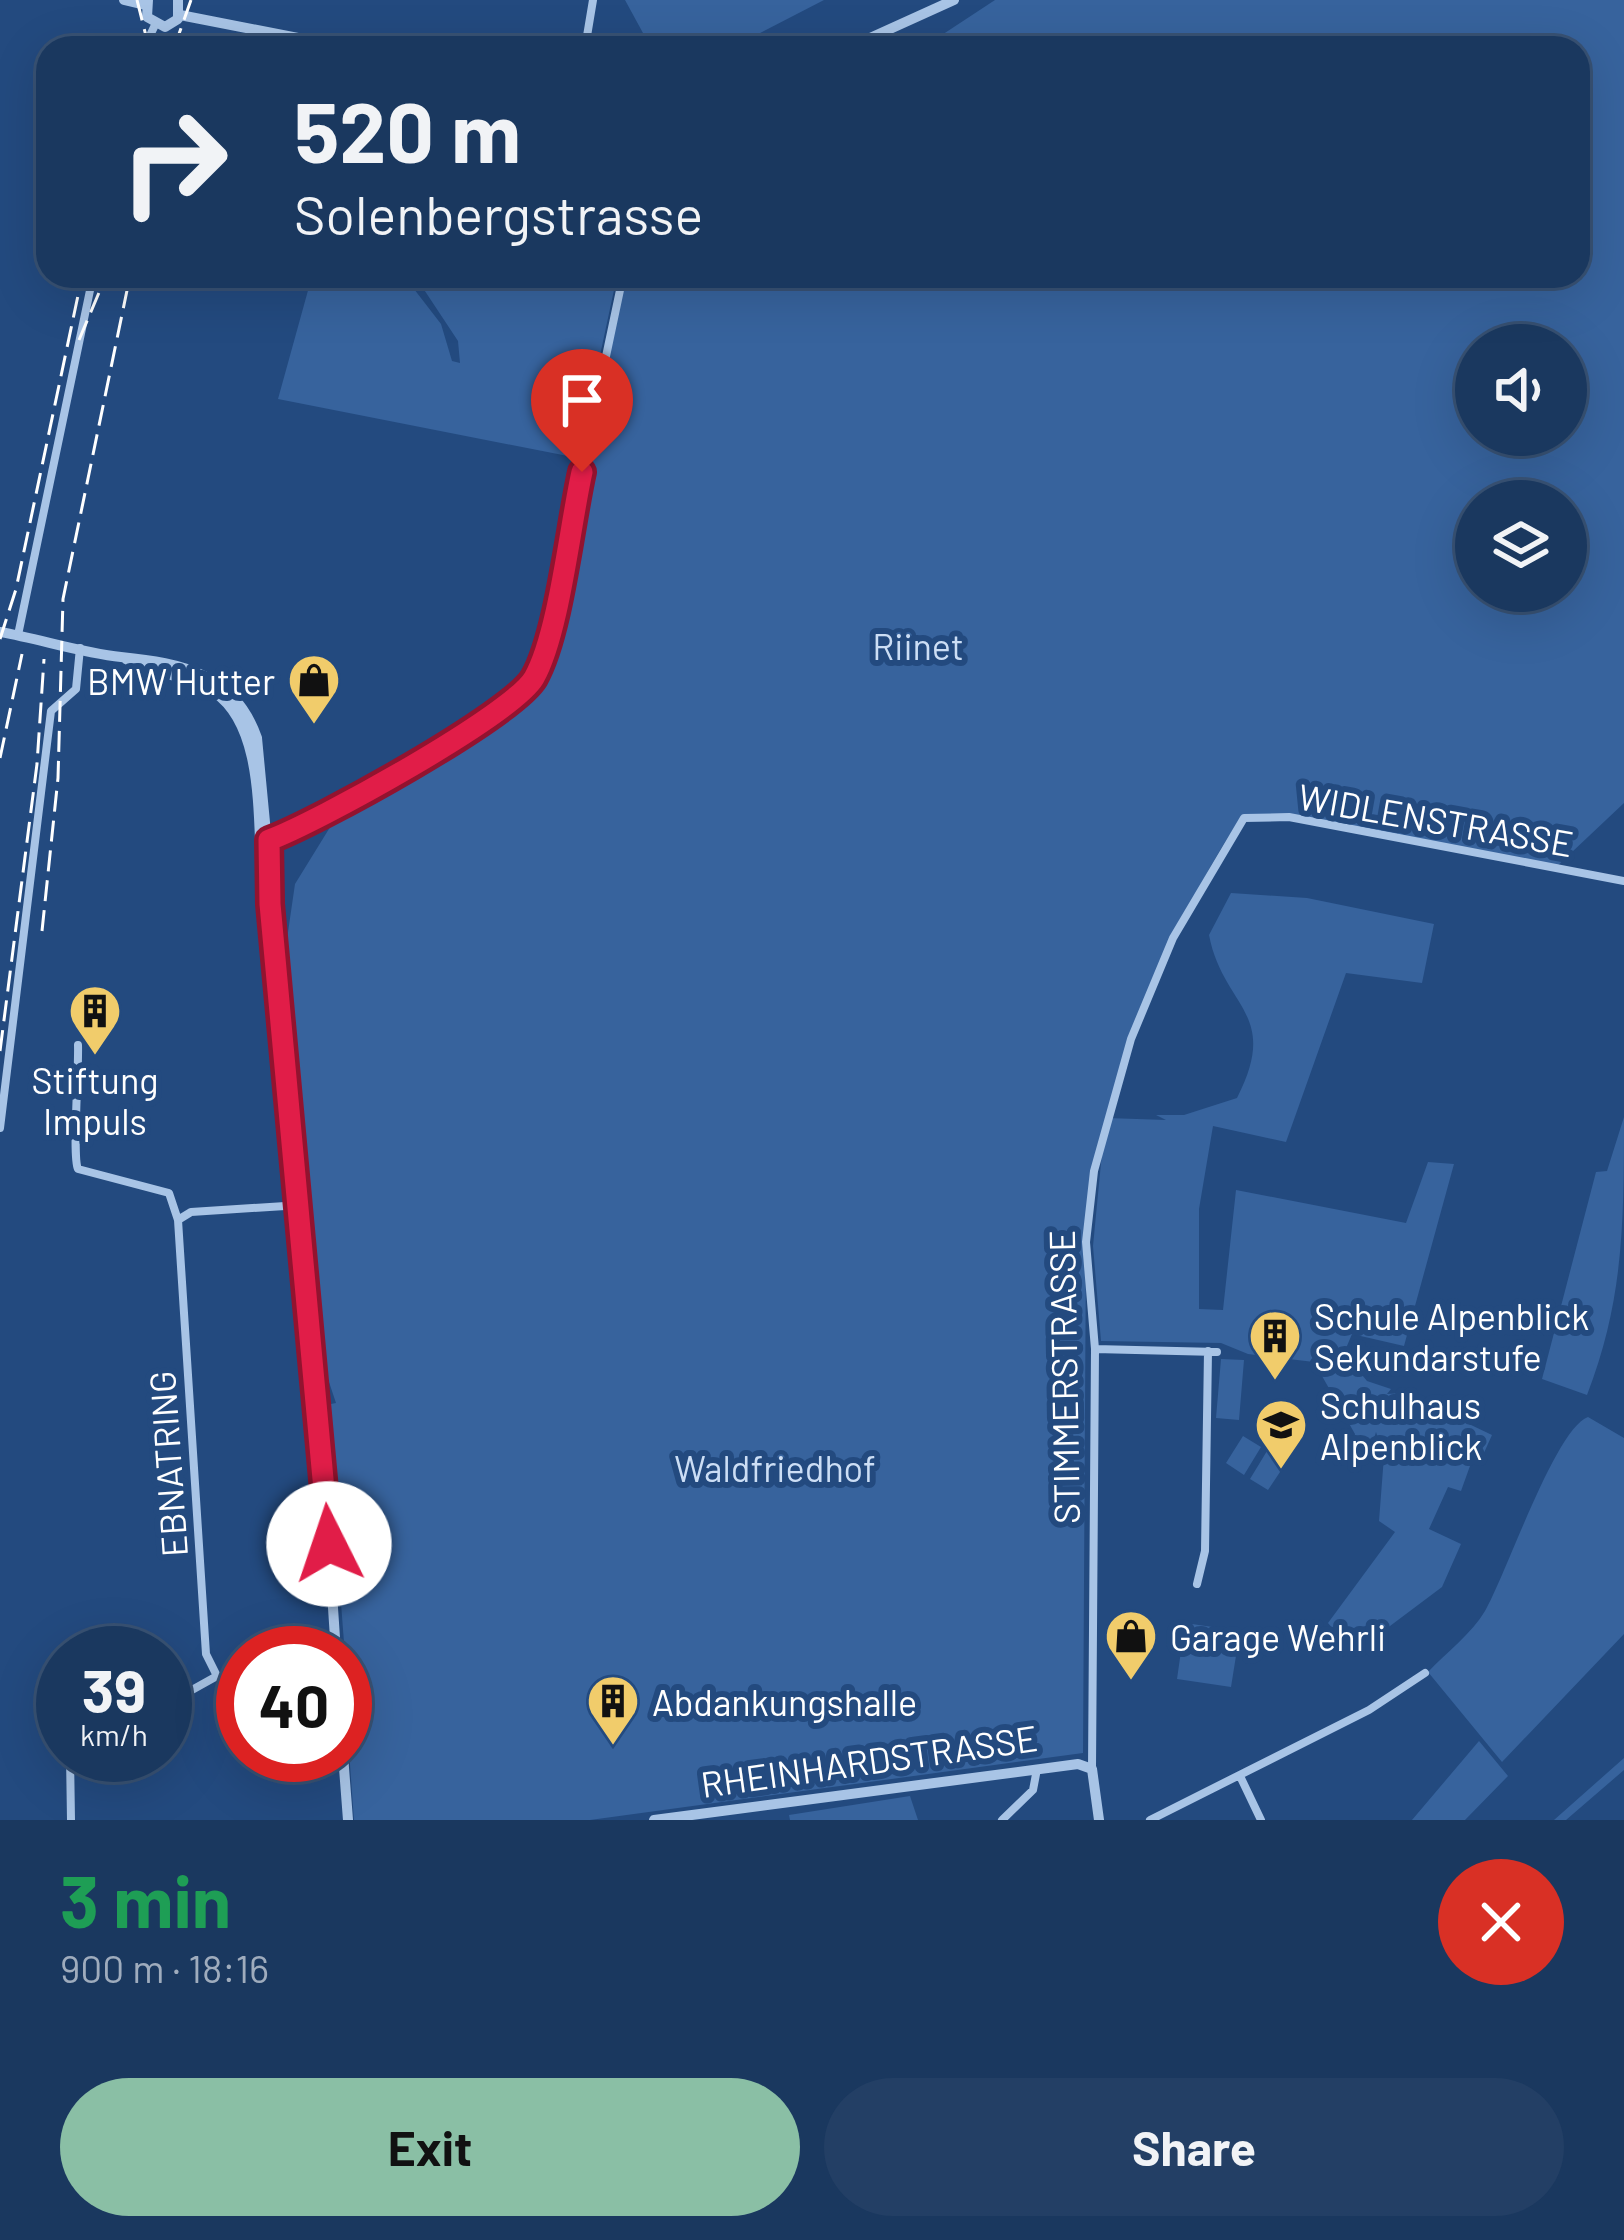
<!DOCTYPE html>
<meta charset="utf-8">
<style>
body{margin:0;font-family:Barlow,sans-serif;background:#233f65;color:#f1f3f6;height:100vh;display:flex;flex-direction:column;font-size:45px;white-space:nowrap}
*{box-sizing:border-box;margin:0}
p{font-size:39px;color:#9facbd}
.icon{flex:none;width:66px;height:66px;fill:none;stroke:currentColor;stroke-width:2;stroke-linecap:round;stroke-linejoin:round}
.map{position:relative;height:1820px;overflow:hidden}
.panel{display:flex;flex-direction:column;background:#1a385f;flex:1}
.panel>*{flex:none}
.top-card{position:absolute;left:36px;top:36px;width:1554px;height:252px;border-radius:36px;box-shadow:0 12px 48px #0002,0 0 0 3px #385274;background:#1a385f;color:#f1f3f6;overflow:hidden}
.buttons{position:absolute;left:1455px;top:324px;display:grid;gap:24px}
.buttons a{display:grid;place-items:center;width:132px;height:132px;border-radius:50%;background:#1a385f;box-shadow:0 12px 48px #0002,0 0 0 3px #385274;font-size:60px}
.speed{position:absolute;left:36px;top:1626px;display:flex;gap:24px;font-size:60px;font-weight:700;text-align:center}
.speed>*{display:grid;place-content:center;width:156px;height:156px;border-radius:50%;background:#1a385f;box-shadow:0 12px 48px #0002,0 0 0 3px #385274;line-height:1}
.speed small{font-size:30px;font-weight:400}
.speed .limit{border:18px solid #d22;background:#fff;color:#111}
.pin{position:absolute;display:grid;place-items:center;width:102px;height:102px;color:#fff;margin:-123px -51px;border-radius:50% 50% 50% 0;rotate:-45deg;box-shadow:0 0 12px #0007}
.pin .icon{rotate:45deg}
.me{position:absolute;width:132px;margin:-66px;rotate:356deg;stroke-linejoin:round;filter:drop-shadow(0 0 9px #0008)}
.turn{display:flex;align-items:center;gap:42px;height:252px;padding:0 60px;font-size:54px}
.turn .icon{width:156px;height:156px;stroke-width:2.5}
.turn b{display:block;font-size:84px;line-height:102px}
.round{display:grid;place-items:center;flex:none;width:126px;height:126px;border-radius:63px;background:#233f65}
.headline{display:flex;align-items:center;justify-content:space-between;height:204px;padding:0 60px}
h1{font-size:72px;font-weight:700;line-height:90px;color:#1e9e55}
.button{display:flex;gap:24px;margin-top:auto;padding:24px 60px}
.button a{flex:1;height:138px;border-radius:72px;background:#8abfa5;color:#111;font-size:48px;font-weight:700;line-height:138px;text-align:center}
.button a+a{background:#233f65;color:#f1f3f6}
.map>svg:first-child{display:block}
.green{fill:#37639d;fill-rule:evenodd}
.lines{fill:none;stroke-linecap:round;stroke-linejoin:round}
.minor{stroke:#a8c4e6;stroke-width:8}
.tertiary{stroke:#a8c4e6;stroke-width:10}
.rail{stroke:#fff;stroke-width:3;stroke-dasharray:21 9;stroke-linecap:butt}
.route-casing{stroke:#92132f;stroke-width:30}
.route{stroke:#e11d48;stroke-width:21}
.labels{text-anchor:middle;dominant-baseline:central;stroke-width:12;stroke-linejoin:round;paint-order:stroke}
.park-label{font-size:36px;fill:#ccdef5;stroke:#234a7f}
.poi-label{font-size:36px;fill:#fff;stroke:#234a7f;text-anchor:start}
.street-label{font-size:36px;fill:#fff;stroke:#234a7f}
</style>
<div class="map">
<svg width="1624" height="1820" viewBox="0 0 1624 1820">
<rect width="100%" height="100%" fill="#234a7f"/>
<path class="green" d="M625,0H824L731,48H643V33Z
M995,0H1624V803L1554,869L1289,817L1239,820C1179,911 1138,1014 1107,1118L1166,1120L1156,1115H1184L1237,1098C1281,1012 1223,1008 1209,935L1231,893L1307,898L1434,924L1422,983L1346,973L1286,1142L1213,1126L1199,1209V1309L1223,1310L1236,1190L1406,1223L1428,1162L1454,1164L1404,1346L1352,1334L1344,1353L1367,1381L1391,1389L1387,1394L1404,1393L1492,1435L1483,1455L1475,1452L1461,1491L1448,1487L1429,1529L1461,1544L1442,1587L1354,1653L1328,1623L1395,1532L1379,1521L1384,1456L1376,1432L1370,1452L1349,1467L1355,1434L1314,1362L1248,1354L1221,1343L1101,1341L1093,1246L1104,1132L1086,1242L1083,1753L590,1820H354L348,1737L361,1681L347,1682L326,1405L336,1403L327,1376L287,939L295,884L332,824L423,756L493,718L536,673L623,276H1578V48H922ZM1476,345H1566V435H1476ZM1476,501H1566V591H1476Z
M312,276H404L441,324L452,361L460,363L458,341L415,276H617L578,458L278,399Z
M1624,1117C1624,1220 1624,1300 1587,1395L1542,1379L1596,1172L1607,1171Z
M1221,1359L1244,1360L1239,1420L1216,1418Z
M1588,1417L1624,1438V1634L1502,1762L1428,1672C1446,1653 1472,1633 1485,1611C1506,1575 1555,1429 1588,1417Z
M1243,1436L1261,1447L1244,1475L1226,1463Z
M1267,1451L1286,1463L1268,1490L1250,1479Z
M1185,1623L1240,1631L1231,1687L1177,1679Z
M1479,1741L1508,1776L1465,1820H1412Z
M1624,1758V1770L1566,1820H1554Z
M910,1796L918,1820H790L789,1815Z"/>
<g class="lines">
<path class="minor" d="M144,48L155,25
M585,48L593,0
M18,635L93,276
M263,840L282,836L493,718L531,682L547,635L623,276
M78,1045C79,1070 72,1157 78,1169L169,1193L178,1220
M0,1128L51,711L76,689L80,648
M1095,1349L1217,1352
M1197,1584L1205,1551L1208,1351
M243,1678L217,1676L206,1654L178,1220L191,1212L301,1205
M165,1705L217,1676
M70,1755L71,1820
M1092,1769L1095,1349L1086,1242L1094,1171L1131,1039L1173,938L1244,818L1289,817L1624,881
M1240,1776L1261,1820
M1002,1820L1033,1790L1037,1769
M1150,1820L1369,1710L1425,1673"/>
<path class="tertiary" d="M124,0L145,5
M148,0L147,17L165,27L178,19V0
M180,15L349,48
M848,48L954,0
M0,632C40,639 81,653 121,657C182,663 235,674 257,738L318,1382L336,1653
M126,659C154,674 187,675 214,692C268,728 256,832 263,888L269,902
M343,1755L348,1820
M654,1820L1078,1764L1092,1769L1099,1820"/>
<path class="rail" d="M137,0L149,48
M174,48L191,0
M79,340L106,276
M0,639L16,589L80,286
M0,758L22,654
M42,931L58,778L63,599L130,276
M0,1051L37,764L44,659"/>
</g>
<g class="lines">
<g class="route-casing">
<path id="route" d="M329,1544L270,904L269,840C316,823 512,715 534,678C559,634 570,525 582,472"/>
</g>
<use href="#route" class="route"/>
</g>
<defs>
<g id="shop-pin" transform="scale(2.7)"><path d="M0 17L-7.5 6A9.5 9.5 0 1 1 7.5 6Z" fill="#f1cc6b" stroke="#234a7f"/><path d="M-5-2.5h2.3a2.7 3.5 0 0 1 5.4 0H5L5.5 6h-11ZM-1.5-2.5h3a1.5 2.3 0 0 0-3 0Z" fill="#111"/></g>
<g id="building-pin" transform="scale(2.7)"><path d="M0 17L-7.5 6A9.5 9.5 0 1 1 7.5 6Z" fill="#f1cc6b" stroke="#234a7f"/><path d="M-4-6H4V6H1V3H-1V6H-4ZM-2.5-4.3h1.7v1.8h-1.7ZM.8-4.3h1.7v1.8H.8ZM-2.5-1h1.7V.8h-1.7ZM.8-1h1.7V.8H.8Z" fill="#111"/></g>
<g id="school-pin" transform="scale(2.7)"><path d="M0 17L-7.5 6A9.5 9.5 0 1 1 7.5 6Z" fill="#f1cc6b" stroke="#234a7f"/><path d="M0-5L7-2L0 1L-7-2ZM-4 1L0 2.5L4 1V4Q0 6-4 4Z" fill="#111"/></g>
</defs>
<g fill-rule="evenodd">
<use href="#shop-pin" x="314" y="680"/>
<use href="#building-pin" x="95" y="1011"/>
<use href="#building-pin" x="1275" y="1336"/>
<use href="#school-pin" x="1281" y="1425"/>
<use href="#shop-pin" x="1131" y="1636"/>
<use href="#building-pin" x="613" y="1701"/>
</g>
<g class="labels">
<g class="park-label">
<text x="918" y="645">Riinet</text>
<text x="775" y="1467">Waldfriedhof</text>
</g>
<g class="poi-label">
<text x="275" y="680" text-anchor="end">BMW Hutter</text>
<text x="95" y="1079" text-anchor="middle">Stiftung<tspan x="95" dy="41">Impuls</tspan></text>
<text x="1314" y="1315">Schule Alpenblick<tspan x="1314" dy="41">Sekundarstufe</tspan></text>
<text x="1320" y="1404">Schulhaus<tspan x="1320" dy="41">Alpenblick</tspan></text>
<text x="1170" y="1636">Garage Wehrli</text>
<text x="652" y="1701">Abdankungshalle</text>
</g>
<g class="street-label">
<text transform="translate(1436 819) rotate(10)">WIDLENSTRASSE</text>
<text transform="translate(1063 1377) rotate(-91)">STIMMERSTRASSE</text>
<text transform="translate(167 1464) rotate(-94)">EBNATRING</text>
<text transform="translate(869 1760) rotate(-8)">RHEINHARDSTRASSE</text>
</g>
</g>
</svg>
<div class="buttons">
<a><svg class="icon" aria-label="sound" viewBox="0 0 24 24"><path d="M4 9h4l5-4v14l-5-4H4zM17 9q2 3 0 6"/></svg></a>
<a><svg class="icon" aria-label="layers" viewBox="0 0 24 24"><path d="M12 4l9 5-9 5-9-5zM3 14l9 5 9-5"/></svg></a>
</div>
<div class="speed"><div>39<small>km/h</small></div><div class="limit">40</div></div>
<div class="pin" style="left:582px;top:472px;background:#d93025"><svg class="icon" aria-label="arrive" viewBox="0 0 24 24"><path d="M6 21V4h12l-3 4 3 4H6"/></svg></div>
<svg class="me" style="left:329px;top:1544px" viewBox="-20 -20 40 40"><circle r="19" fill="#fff"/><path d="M0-13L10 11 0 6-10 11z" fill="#e11d48"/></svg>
<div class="top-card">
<div class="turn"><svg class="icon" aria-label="right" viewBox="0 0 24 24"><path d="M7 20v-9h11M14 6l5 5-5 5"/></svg><div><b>520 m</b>Solenbergstrasse</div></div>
</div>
</div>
<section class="panel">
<div class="headline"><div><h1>3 min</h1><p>900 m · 18:16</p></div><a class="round" style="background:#d93025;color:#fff"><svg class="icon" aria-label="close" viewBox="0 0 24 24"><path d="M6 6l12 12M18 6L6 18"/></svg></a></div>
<div class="button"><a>Exit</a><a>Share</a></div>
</section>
